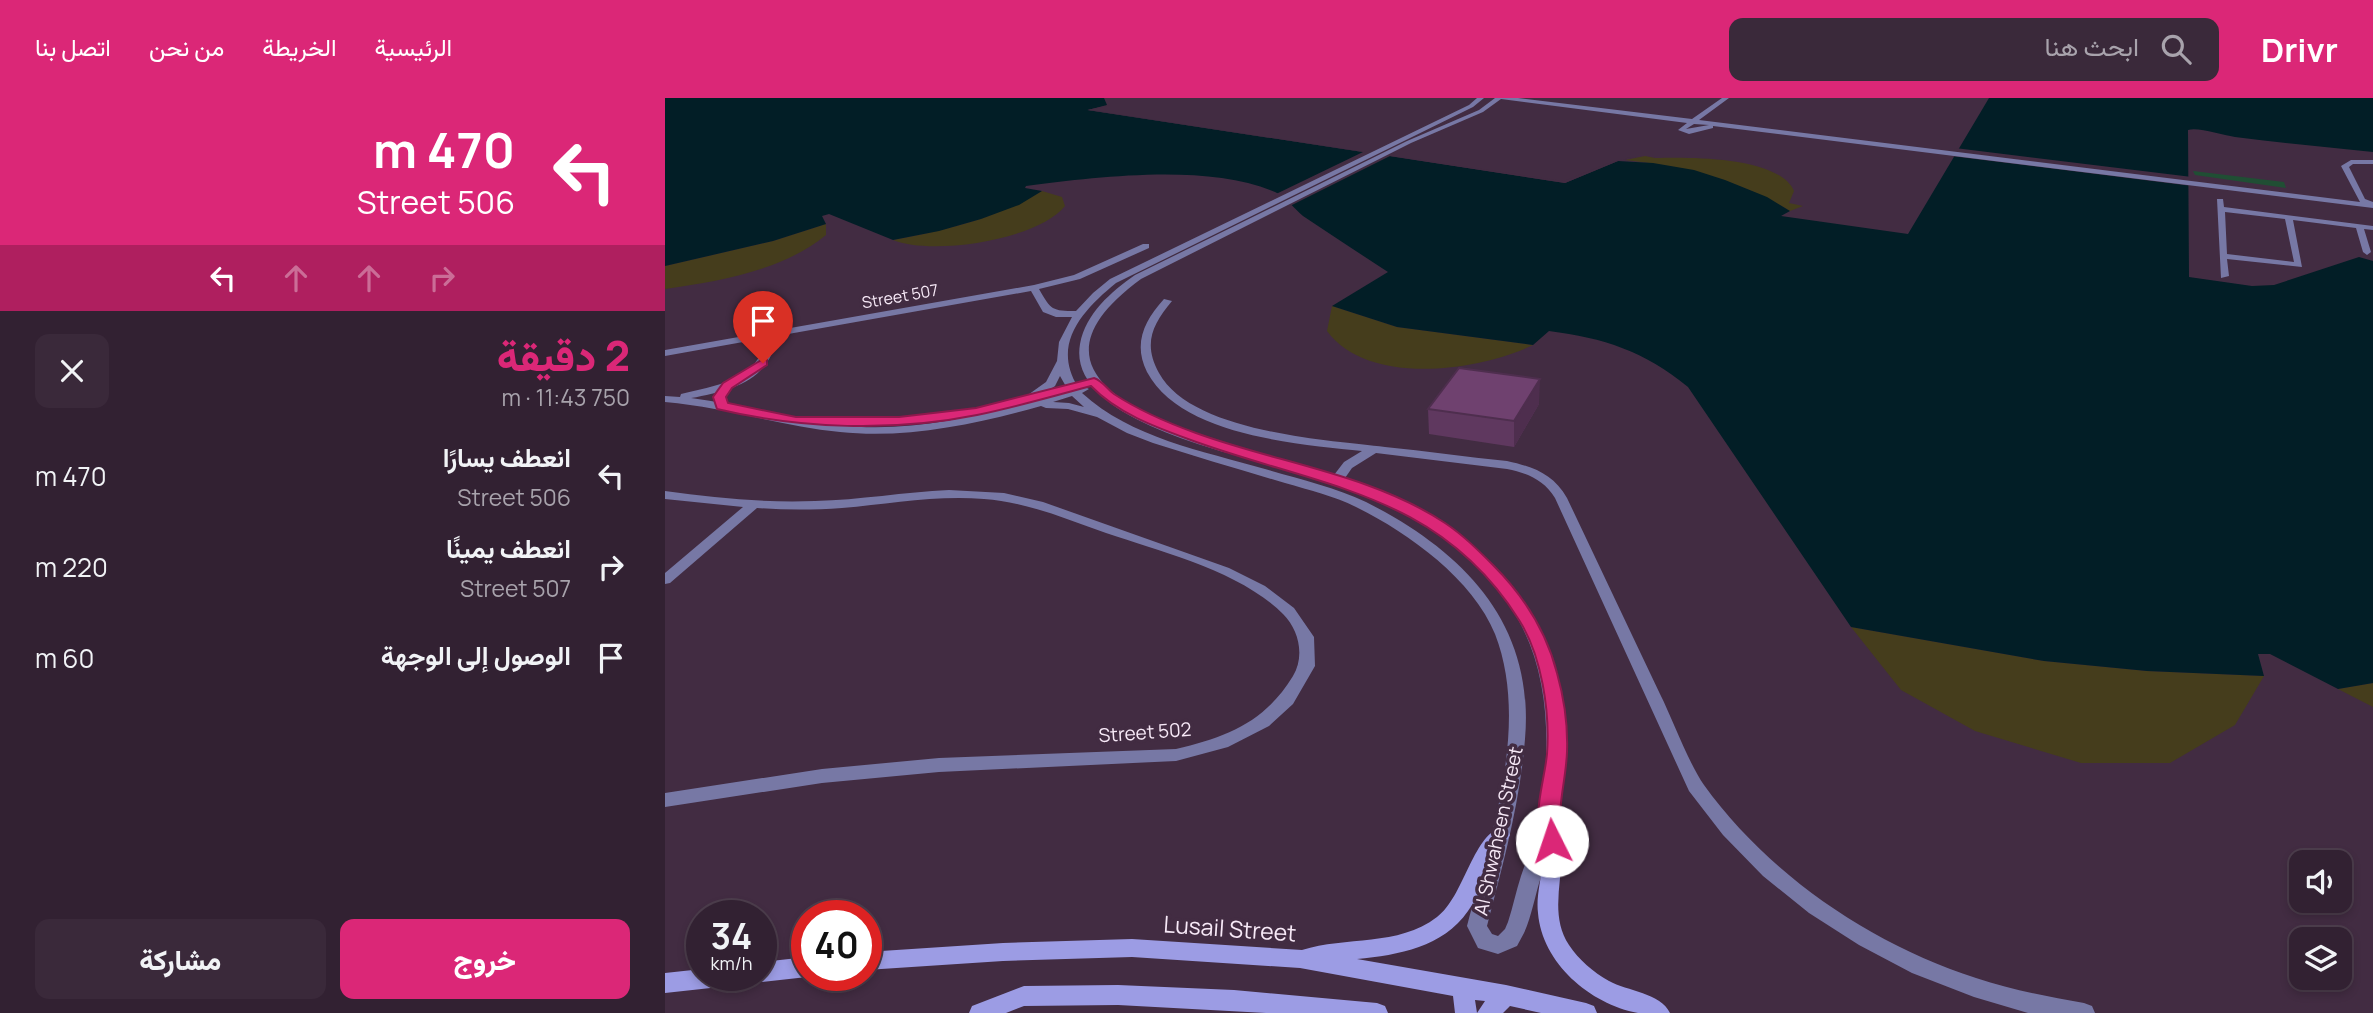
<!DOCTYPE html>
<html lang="ar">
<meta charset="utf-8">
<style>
body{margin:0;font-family:Manrope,Vazirmatn,sans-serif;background:#3a293a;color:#f1f3f6;direction:rtl;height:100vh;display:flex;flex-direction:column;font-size:26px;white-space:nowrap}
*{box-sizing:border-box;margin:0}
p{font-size:23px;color:#a8a3ac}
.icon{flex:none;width:38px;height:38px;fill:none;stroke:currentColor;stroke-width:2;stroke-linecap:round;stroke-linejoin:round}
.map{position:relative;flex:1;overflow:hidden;direction:ltr}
.details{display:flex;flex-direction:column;background:#322132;width:665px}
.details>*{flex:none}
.top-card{background:#db2777;color:#fff;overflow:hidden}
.buttons{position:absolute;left:1624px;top:752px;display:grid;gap:14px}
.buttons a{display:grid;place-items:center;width:63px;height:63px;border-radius:14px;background:#322132;box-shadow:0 4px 10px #0003,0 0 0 2px #4d3e4d;font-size:35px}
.speed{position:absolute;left:21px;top:802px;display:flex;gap:14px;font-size:35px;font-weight:700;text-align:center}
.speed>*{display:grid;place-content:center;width:91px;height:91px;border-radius:50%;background:#322132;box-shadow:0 4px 10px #0003,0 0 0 2px #4d3e4d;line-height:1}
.speed small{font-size:18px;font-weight:400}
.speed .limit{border:10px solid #d22;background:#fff;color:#111}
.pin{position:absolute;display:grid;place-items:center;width:60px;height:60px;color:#fff;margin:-72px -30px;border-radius:50% 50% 50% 0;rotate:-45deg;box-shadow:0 0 7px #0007}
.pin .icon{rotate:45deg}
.me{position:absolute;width:77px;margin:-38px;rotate:356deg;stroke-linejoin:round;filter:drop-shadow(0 0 5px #0008)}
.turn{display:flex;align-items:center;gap:24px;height:147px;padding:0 35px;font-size:32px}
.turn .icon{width:91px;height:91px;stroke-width:2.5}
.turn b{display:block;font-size:49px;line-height:60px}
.lanes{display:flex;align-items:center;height:66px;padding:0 35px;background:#0003;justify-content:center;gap:35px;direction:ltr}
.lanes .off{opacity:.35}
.round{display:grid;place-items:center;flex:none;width:74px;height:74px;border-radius:14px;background:#3a293a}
.overview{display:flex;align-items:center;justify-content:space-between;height:119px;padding:0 35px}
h1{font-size:42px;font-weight:800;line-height:52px;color:#db2777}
.button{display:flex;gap:14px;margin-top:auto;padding:14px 35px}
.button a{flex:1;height:80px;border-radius:14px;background:#db2777;color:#fff;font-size:28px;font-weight:800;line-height:80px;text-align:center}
.button a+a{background:#3a293a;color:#f1f3f6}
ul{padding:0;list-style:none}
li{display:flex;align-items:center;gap:21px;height:91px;padding:0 35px}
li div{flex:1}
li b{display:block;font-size:26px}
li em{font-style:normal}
header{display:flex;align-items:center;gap:42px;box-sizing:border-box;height:98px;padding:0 35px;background:#db2777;color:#fff}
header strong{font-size:33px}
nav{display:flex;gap:38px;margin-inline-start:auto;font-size:24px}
.search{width:490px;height:63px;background:#3a293a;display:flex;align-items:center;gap:18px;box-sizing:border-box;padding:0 24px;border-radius:14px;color:#a8a3ac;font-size:26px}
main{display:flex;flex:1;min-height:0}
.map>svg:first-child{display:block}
.green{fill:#204e34}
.sand{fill:#453d1c}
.water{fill:#021e26}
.pier{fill:#422c42}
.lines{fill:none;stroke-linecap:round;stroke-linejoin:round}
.street{fill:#7778a5;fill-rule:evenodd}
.secondary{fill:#9c9ce4;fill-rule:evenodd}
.wall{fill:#5f385f}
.shaded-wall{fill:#4e2e4e}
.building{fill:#6f416f;stroke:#4e2e4e;stroke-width:2}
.route{fill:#db2777;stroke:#8e194d;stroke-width:2}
.labels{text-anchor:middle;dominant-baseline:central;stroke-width:7;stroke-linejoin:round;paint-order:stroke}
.far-street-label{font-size:16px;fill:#f7e9f7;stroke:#422c42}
.street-label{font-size:19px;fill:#f7e9f7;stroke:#422c42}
.near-street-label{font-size:23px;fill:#f7e9f7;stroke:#422c42}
</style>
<header>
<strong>Drivr</strong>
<div class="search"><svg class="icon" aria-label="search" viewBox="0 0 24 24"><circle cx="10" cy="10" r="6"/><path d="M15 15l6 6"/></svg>ابحث هنا</div>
<nav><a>الرئيسية</a><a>الخريطة</a><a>من نحن</a><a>اتصل بنا</a></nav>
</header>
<main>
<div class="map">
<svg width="1708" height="915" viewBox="0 0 1708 915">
<rect width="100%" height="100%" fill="#422c42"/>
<path class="green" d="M1528,73L1619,84L1621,90L1530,77Z"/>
<path class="sand" d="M980,58L990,60C1023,59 1114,58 1129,93L1124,105L1138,108L1125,113C1073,82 1020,68 960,62Z
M377,93L397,99L400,108C373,142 267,158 228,142C279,133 332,120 377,93Z
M161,126V137C117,173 54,183 0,191V168L108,143Z
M667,208L732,229L868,247C813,273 703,289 662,233Z
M1186,529L1379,563L1482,573L1599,578L1570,627L1505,665H1416L1310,633L1236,592Z
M1708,585V609L1673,591Z"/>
<path class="water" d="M0,0H439L442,7L423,12L900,85L953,63L988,65L1029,72L1060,82L1102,99L1125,113L1116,118L1243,136L1324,0H1708V54C1662,49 1616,45 1570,39C1556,37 1534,29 1523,32L1524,179L1587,188L1609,187L1694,159L1708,163V585L1673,591L1605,556H1593L1599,578L1482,573L1379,563L1186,529L1023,289C979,253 939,240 884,233L868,247L732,229L667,208L723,174C694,155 666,137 638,118C629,111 621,98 610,94C542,65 433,79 361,88L360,90L377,93L354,107L316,121L274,133L228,142L164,116L157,118L161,126L108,143L0,168Z"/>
<path class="pier" d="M445,7L426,12L701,54L705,52L730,56L728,58L899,83L941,66L966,59H971L953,63L900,85L725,58L623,109L609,97L698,54L422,12Z
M1290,50L1527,79V88L1286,58Z"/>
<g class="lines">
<path class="street" d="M812,0H819L808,9L451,185C418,212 386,246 413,289L418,288L424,291L417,295C466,340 538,353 600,371C633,381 670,389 701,404C798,453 870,525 860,641C855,705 838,766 822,828L827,836L833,838L840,831L843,824C848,809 851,793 856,778C862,760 870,742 874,723C886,654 887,574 848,513C821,471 780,434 735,413C701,397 667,384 631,373C578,358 401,324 415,246C421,215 446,194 470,177L742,43L814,12L830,0H853L1027,21L1057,0H1064L1034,22L1695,104L1676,68L1686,62H1708V66H1688L1684,69L1700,101L1708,104V110L1048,28V30L1024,36L1013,32L1022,25L836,1L818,14L746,45L476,181C308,304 593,351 669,377L679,364L697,353C633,346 516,338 482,274C468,246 479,223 499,201L507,203C487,227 478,246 494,275C526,334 660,342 720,349C761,353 801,359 842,363C869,369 888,376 902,400C933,465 964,531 995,596C1008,622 1023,664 1039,687C1104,777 1206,846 1311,880C1346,892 1382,898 1419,905L1427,908L1430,915H1363L1309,899L1247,875L1194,847L1144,815L1098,778L1058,737L1024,693L890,400C879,382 862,375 842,371L711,355L687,370L680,380C846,437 921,547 893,723C889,742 882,760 876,779C870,797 867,817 859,835L852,848L833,856L813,850L802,828C826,739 865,626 830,536C808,481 742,434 691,409C669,398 644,392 620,385C576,372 532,359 488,345L462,335L432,319L403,311L381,310L376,308C311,326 242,341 175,334C116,328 59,309 0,304V298L15,299L16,296C52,287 93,283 101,240L0,258V252L369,187L409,177L478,146H484V150L415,181L374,191C386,212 387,213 411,213L428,195L445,181L804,7ZM1029,26L1044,27L1021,31ZM366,193L378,214L391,219H407L394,244L392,263L381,284L360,299L358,301L363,304C302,321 236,335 173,327C124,322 76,306 26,300C65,293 105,283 112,238ZM395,278L403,292L370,302L390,288ZM407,298L419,309L404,305L388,304Z
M1552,101H1558L1559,109L1708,128V132L1699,131L1706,154L1702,157L1698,154L1691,130L1628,122L1637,169L1562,161L1564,178L1556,180ZM1560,114L1620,121L1629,164L1562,156Z
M284,392L339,395L378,404L564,470L600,488L629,510L649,539L650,568L628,606L604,628L563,649L511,663L274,674L157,685L0,709V695L157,671L274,660L511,651C562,639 600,624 628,578C640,558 634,532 618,516C575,473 497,454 441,435C401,421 362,404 319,401C271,397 224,406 177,410C149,412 120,412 92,410L5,485L0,486V475L78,409L0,401V393C50,400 100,405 150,403C195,402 239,394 284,392Z"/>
<path class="secondary" d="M882,718L889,720C910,761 878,807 904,847C914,862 928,874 944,883C962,893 996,895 1005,915C995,915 983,915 973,915C925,906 877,865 873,815C871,799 876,783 877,767C878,755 871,727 875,720Z
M836,729L843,732L845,737C840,747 832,754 827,764C819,780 814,798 803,813C778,849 734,857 692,861L841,887L921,905L929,908L932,915H876L845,908L838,915H790L788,898L635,870L467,859L338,863L201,872V854L338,845L467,841L637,852C681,838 733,849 772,819C799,799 807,739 836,729ZM810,902L820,903L812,915Z
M142,859V877H147L142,879L96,884L88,881L87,877H96V864Z
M37,871V877H84L81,884L73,887L0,895V875Z
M453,887L569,892L712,905L720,908L723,915H601L453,907L359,908L341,915H304L307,908L359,888Z"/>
</g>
<path class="wall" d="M874,306L849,349L764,336L763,311Z"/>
<path class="shaded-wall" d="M875,281L874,306L849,349V323Z"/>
<path class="building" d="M794,270L875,281L849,323L763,311Z"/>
<path class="route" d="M98,261L102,262V267L67,290L61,299L63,305L131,319H234L311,310L429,280C438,283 442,291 449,296C475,313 503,325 531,335C613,365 706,376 780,425C798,437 813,452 828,467C859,498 881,532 892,575C899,600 903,628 902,654C901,685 890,713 898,743L895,749L887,752L880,749C865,720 879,687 882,656C885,614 877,558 854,522C773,393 652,389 523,341C490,329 452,315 426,288C389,298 351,309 312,317C228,334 136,331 52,311L48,299L58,285Z"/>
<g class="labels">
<g class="far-street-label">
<text transform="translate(235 198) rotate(-10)">Street 507</text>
</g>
<g class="street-label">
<text transform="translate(480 634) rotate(-4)">Street 502</text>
<text transform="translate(833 733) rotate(-78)">Al Shwaheen Street</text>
</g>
<g class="near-street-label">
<text transform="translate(565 830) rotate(4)">Lusail Street</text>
</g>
</g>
</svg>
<div class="buttons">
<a><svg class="icon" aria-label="sound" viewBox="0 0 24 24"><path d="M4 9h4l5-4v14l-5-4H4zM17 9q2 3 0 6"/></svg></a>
<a><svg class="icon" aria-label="layers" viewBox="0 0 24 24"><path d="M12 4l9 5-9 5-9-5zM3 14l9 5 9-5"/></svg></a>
</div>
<div class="speed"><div>34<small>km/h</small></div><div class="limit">40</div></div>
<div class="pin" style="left:98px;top:265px;background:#d93025"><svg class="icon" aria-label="arrive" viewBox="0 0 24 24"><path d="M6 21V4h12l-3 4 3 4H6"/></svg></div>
<svg class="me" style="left:887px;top:743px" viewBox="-20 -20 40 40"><circle r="19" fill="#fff"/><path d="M0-13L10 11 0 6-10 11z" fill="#db2777"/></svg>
</div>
<section class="details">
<div class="top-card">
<div class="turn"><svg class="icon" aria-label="left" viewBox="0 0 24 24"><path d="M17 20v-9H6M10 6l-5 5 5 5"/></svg><div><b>470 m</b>Street 506</div></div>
<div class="lanes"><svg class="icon" aria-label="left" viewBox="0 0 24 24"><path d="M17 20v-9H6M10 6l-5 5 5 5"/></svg><svg class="icon off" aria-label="ahead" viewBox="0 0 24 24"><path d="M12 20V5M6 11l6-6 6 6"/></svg><svg class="icon off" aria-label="ahead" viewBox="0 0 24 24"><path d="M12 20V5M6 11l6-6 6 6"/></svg><svg class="icon off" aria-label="right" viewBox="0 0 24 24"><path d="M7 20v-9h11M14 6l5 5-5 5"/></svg></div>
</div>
<div class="overview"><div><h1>2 دقيقة</h1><p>750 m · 11:43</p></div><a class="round"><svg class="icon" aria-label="close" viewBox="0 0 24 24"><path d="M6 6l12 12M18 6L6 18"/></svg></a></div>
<ul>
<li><svg class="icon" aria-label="left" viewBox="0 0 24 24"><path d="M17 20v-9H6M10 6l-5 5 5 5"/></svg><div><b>انعطف يسارًا</b><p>Street 506</p></div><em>470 m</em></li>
<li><svg class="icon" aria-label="right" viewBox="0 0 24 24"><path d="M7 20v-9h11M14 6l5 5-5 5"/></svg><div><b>انعطف يمينًا</b><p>Street 507</p></div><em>220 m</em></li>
<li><svg class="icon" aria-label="arrive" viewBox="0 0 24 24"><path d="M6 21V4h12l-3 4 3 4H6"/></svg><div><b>الوصول إلى الوجهة</b></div><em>60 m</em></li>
</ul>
<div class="button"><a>خروج</a><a>مشاركة</a></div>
</section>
</main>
